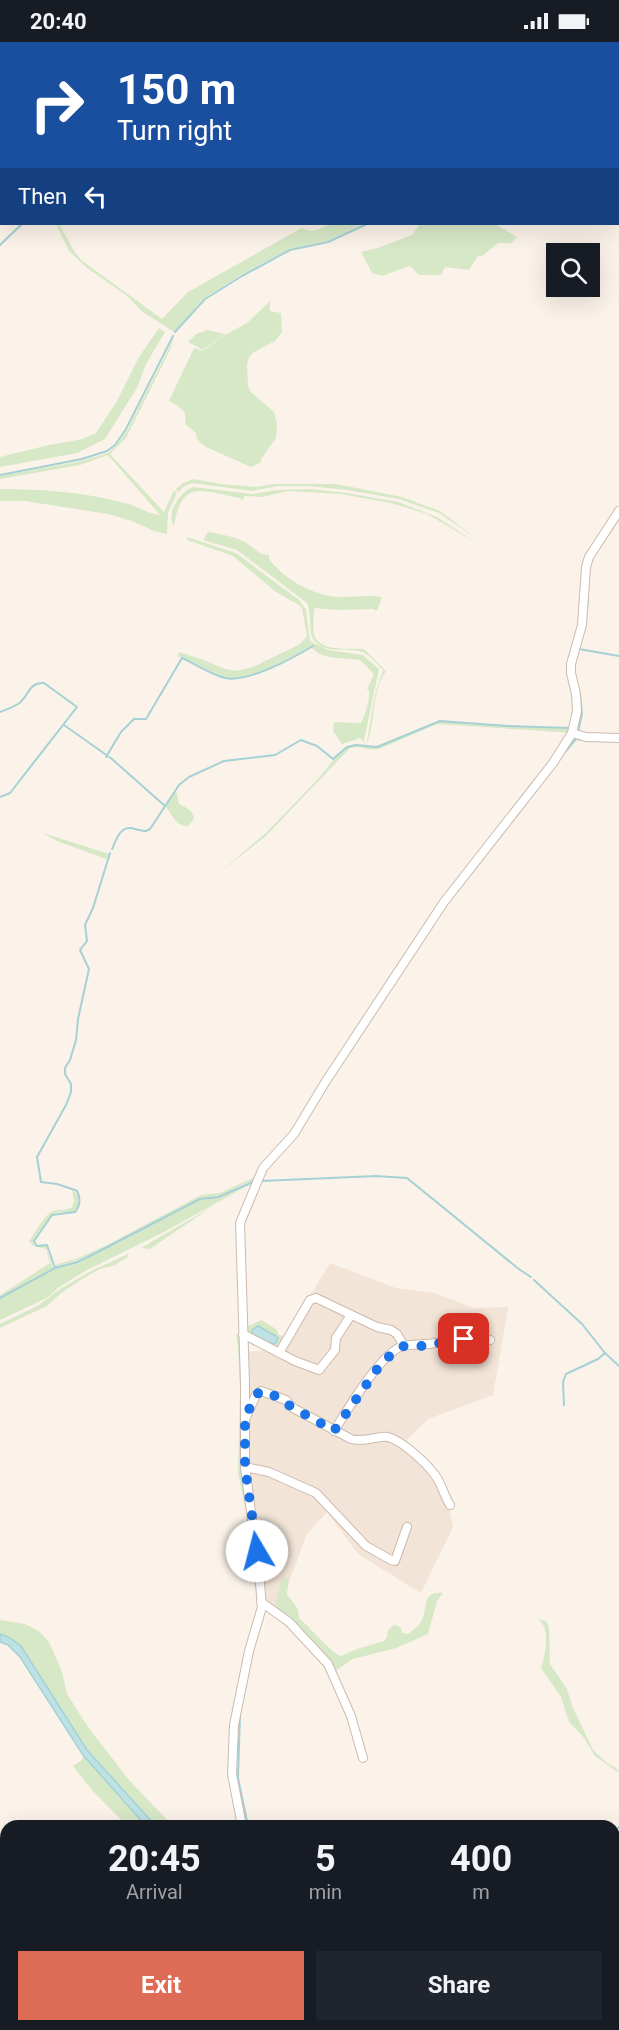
<!DOCTYPE html>
<style>
body{margin:0;font-family:Roboto,sans-serif;background:#20242c;color:#f1f3f6;height:100vh;display:flex;flex-direction:column;font-size:22px;white-space:nowrap}
*{box-sizing:border-box;margin:0}
p{font-size:20px;color:#9ea1a6}
.icon{flex:none;width:33px;height:33px;fill:none;stroke:currentColor;stroke-width:2;stroke-linecap:round;stroke-linejoin:round}
.map{position:relative;flex:1;overflow:hidden}
.panel{position:absolute;left:0px;top:1778px;width:620px;height:212px;display:flex;flex-direction:column;background:#171b24;border-radius:18px 18px 0 0;box-shadow:0 6px 24px #0002}
.panel>*{flex:none}
.banner{position:absolute;left:0px;top:0px;width:620px;height:183px;box-shadow:0 6px 24px #0002;background:#1a4fa0;color:#fff;overflow:hidden}
.buttons{position:absolute;left:546px;top:201px;display:grid;gap:12px}
.buttons a{display:grid;place-items:center;width:54px;height:54px;border-radius:0px;background:#171b24;box-shadow:0 6px 24px #0002;font-size:30px}
.pin{position:absolute;display:grid;place-items:center;width:51px;height:51px;color:#fff;margin:-26px;border-radius:12px;box-shadow:0 3px 9px #0006}
.me{position:absolute;width:66px;margin:-33px;rotate:352deg;stroke-linejoin:round;filter:drop-shadow(0 0 4px #0008)}
.turn{display:flex;align-items:center;gap:21px;height:126px;padding:0 18px;font-size:27px}
.turn .icon{width:78px;height:78px;stroke-width:2.5}
.turn b{display:block;font-size:42px;line-height:51px}
.then{display:flex;align-items:center;height:57px;padding:0 18px;background:#0003;gap:12px;font-size:22px}
.eta{display:flex;justify-content:space-evenly;align-items:center;height:102px;text-align:center}
.eta b{font-size:36px;font-weight:700;line-height:42px}
.cta{display:flex;gap:12px;margin-top:auto;padding:12px 18px}
.cta a{flex:1;height:69px;border-radius:0px;background:#dd6b56;color:#fff;font-size:24px;font-weight:700;line-height:69px;text-align:center}
.cta a+a{background:#20242c;color:#f1f3f6}
.status{display:flex;justify-content:space-between;align-items:center;height:42px;padding:0 30px;background:#171b24;direction:ltr}
.status svg{height:16px;fill:currentColor}
.map>svg:first-child{display:block}
.residential{fill:#f2e4d7}
.green{fill:#d7e8c7}
.water{fill:#bee1e4;stroke:#a5d1d5;stroke-width:1.5}
.lines{fill:none;stroke-linecap:round;stroke-linejoin:round}
.stream{stroke:#a5d1d5;stroke-width:2}
.minor-casing{stroke:#cdbaaf;stroke-width:10}
.minor{stroke:#fff;stroke-width:8}
.route{stroke:#1a73e8;stroke-width:10;stroke-dasharray:0 18}
</style>
<div class="status"><b>20:40</b><svg viewBox="0 0 49 12"><path d="M0 12V9h3v3zM5 12V6h3v6zM10 12V3h3v9zM15 12V0h3v12zM26 1h20v11H26zM47 4h2v5h-2z"/></svg></div>
<div class="map">
<svg width="619" height="1988" viewBox="0 0 619 1988">
<rect width="100%" height="100%" fill="#fbf3e9"/>
<path class="residential" d="M330,1221L396,1246L435,1251L474,1266L508,1265L493,1353L428,1377L403,1402L446,1449L453,1485L421,1551L358,1512L327,1470L307,1492L277,1572L259,1567L245,1378L246,1310L277,1307Z"/>
<path class="green" d="M56,182H59L74,209L81,218L162,277L188,250L291,192L302,186C316,194 321,183 334,182C344,181 354,181 364,182L327,199L290,207L241,233L204,256L174,290L144,271L126,253L87,226L69,209Z
M420,182H495L517,195L512,201H498L482,214H478L469,228L445,225L441,233H419L410,224L382,234L372,231L361,210L378,206L412,193Z
M270,259V269L281,271L282,290L275,299L254,310L249,315L247,322L248,344L251,350L274,370L277,382L276,396L261,417V420L251,425L206,405C201,401 196,398 196,391L185,382C188,368 180,365 169,359L194,306L203,309L223,294L247,281Z
M159,286L165,290L146,322L138,344L105,397L77,411L0,425V415L49,403L83,397L96,391L117,359L139,315Z
M208,288L225,292L203,308L188,300L196,292Z
M175,294L170,308L126,396L110,412L164,470L174,448L177,451L168,471L167,492L154,489L132,479L108,472L25,459H0V447C42,447 84,450 125,461C137,464 148,472 160,473L108,413L80,423L0,437V434L82,419L108,411L116,404L128,387Z
M194,437L221,442L256,445L274,442H336L402,455L440,469L477,497L439,471L399,457L347,448L309,444H278L252,449L192,441L183,445L178,451L176,447L183,441Z
M193,445L253,452L278,448L309,447L347,451L398,460L437,475L475,500L427,472L391,461L341,452L287,449L263,455L245,454L242,459L240,456C203,450 182,435 174,484C165,471 180,450 193,445Z
M208,490C220,492 232,494 243,499C253,504 258,513 269,513V517C284,537 313,554 340,555C353,555 369,553 382,555L377,569L373,567L340,568L314,566C314,574 312,588 315,595C322,610 351,606 364,607L386,629C371,651 376,680 366,704L375,653L383,628C378,623 371,615 365,611C350,604 326,614 314,598C308,591 312,571 307,561L237,508L203,498Z
M187,495L236,511L299,558L306,568L310,599L328,608L363,613L379,627L363,703V699L360,696L342,702L333,689L334,680L361,681C365,672 370,659 369,649L367,647L374,632L360,618C342,615 325,619 312,606L313,603C292,615 248,641 225,635C208,630 194,618 177,614L179,610L201,617L225,627L238,629L253,625L300,602L307,594L302,566L299,563L276,550L233,514L187,498Z
M573,648L576,670L572,691L437,682L379,707C369,709 360,703 350,706L266,794L220,830L267,790L316,739L337,714L347,705L355,703L377,705L440,679L569,687L574,673Z
M176,748L179,762C186,765 194,769 194,777L188,784C176,785 172,772 165,764Z
M43,791L109,812V815L106,817L57,799Z
M255,1135L254,1139C243,1141 233,1148 222,1152C211,1156 201,1156 190,1161C146,1184 103,1212 55,1225V1223L78,1216L107,1203L201,1153L220,1151Z
M254,1141V1143L247,1144L164,1190L85,1229L58,1246L47,1256L0,1278V1257C17,1247 36,1235 54,1227C68,1222 81,1219 94,1213L200,1158L218,1155Z
M72,1148L78,1153V1165L73,1171L60,1170L52,1172L33,1199L35,1204H46L53,1226L0,1255V1253L50,1221L46,1207L33,1204L29,1199C35,1191 45,1172 53,1169C60,1167 66,1169 72,1165L74,1158Z
M213,1164L150,1207L141,1206L146,1203Z
M128,1212V1215L115,1223L100,1227L84,1236L60,1252L47,1264L0,1286V1282L39,1263L60,1247L91,1229Z
M261,1278L276,1287L279,1293L285,1295L278,1308L246,1292L245,1286Z
M236,1292L241,1293L242,1434L257,1543L255,1547L246,1470L238,1431L240,1349L238,1304Z
M282,1535L289,1537L287,1552L298,1567L299,1576C309,1585 332,1611 341,1614L354,1608L384,1599L387,1595L388,1588L394,1583L401,1585L402,1591L408,1592C413,1588 419,1584 422,1578C428,1566 421,1549 443,1551L437,1559L428,1592L396,1606L353,1617L334,1630L313,1600L275,1564Z
M537,1577L546,1579L549,1584L550,1622L567,1647L573,1666L593,1708L607,1721L616,1726L619,1731L595,1714L584,1696L569,1680L561,1655L541,1626C545,1613 552,1585 537,1577Z
M0,1578L25,1582L40,1590L49,1600L62,1630L67,1652L88,1685L129,1738L172,1783H155L87,1708L24,1609L21,1604L0,1592Z
M83,1713L145,1783H126L92,1748L73,1724L82,1718Z"/>
<path class="water" d="M258,1284L276,1294L278,1296L276,1301L273,1302L253,1294L252,1288Z
M0,1592L10,1596L21,1604L87,1708L155,1783H145L83,1713L20,1615L8,1603L0,1600Z"/>
<g class="lines">
<path class="stream" d="M241,2L243,0
M618,141H619
M0,203L22,182
M175,290L205,257L242,234L290,208L328,200L367,182
M0,433L82,417L107,409L115,403L126,387L173,294
M587,567L588,558
M579,607L619,614
M0,670C6,668 13,665 18,662C29,655 28,640 44,641L77,665L10,751L0,755
M64,683L112,717L165,764
M578,690L582,672L580,652
M565,710L576,697L583,698
M106,715L121,690L134,677H146L182,616C196,622 210,632 225,636C248,641 293,616 313,604
M112,807C116,799 119,785 131,786C136,787 140,789 146,789L150,787L179,743L189,735L224,719L275,713L301,698L317,704L333,717L347,705L356,703L377,705L440,679L507,684L570,686
M261,1139L376,1134L407,1136L520,1228L531,1235
M55,1226L47,1203L37,1204L34,1199L52,1173L75,1170C80,1164 81,1157 77,1149L75,1148L57,1142L41,1140L37,1115L66,1063L71,1050V1042L65,1032V1026L70,1018L76,998L78,977L89,927L80,908L87,899L85,883L93,866L110,811
M534,1238L582,1282L605,1311L598,1317L566,1332L563,1340L564,1363
M0,1256L55,1226L77,1220L94,1212L200,1157L218,1155L253,1140
M605,1311L619,1324
M240,1673L238,1736L248,1784
M614,1791L619,1785
M614,1810L619,1804"/>
<g class="minor-casing">
<path id="minor" d="M572,691L586,695L619,696
M243,1292L295,1319L319,1328L335,1308L336,1296L351,1273
M279,1311L310,1258L316,1256L377,1285L391,1288L397,1292L404,1304
M246,1375L256,1353L261,1349L286,1358L293,1366L351,1397C366,1401 379,1393 388,1395C403,1399 426,1421 435,1433C442,1442 444,1454 450,1463
M334,1389C347,1369 381,1310 403,1304C410,1302 426,1303 435,1301C453,1298 472,1295 490,1298
M245,1425L269,1430L316,1451L366,1504L391,1518L395,1519L407,1485
M261,1560L289,1580L328,1622L351,1674L363,1716
M242,1784L232,1732L234,1683L249,1609L262,1565L259,1530L245,1425V1341L240,1181L263,1126L294,1092L326,1039L444,860L553,721L572,691L577,669L576,652L571,631V622L582,583L586,525L589,515L619,469
M273,1983L274,1988"/>
</g>
<use href="#minor" class="minor"/>
</g>
<g class="lines">
<path class="route" d="M257,1509L245,1425V1376L256,1353L261,1349C276,1352 283,1360 295,1367C308,1374 321,1381 334,1389L380,1323L395,1309L404,1304H422L464,1297"/>
</g>
</svg>
<div class="buttons">
<a><svg class="icon" aria-label="search" viewBox="0 0 24 24"><circle cx="10" cy="10" r="6"/><path d="M15 15l6 6"/></svg></a>
</div>
<div class="pin" style="left:464px;top:1297px;background:#d93025"><svg class="icon" aria-label="arrive" viewBox="0 0 24 24"><path d="M6 21V4h12l-3 4 3 4H6"/></svg></div>
<svg class="me" style="left:257px;top:1509px" viewBox="-20 -20 40 40"><circle r="19" fill="#fff"/><path d="M0-13L10 11 0 6-10 11z" fill="#1a73e8"/></svg>
<div class="banner">
<div class="turn"><svg class="icon" aria-label="right" viewBox="0 0 24 24"><path d="M7 20v-9h11M14 6l5 5-5 5"/></svg><div><b>150 m</b>Turn right</div></div>
<div class="then">Then<svg class="icon" aria-label="left" viewBox="0 0 24 24"><path d="M17 20v-9H6M10 6l-5 5 5 5"/></svg></div>
</div>
<section class="panel">
<div class="eta">
<div><b>20:45</b><p>Arrival</p></div>
<div><b>5</b><p>min</p></div>
<div><b>400</b><p>m</p></div>
</div>
<div class="cta"><a>Exit</a><a>Share</a></div>
</section>
</div>
